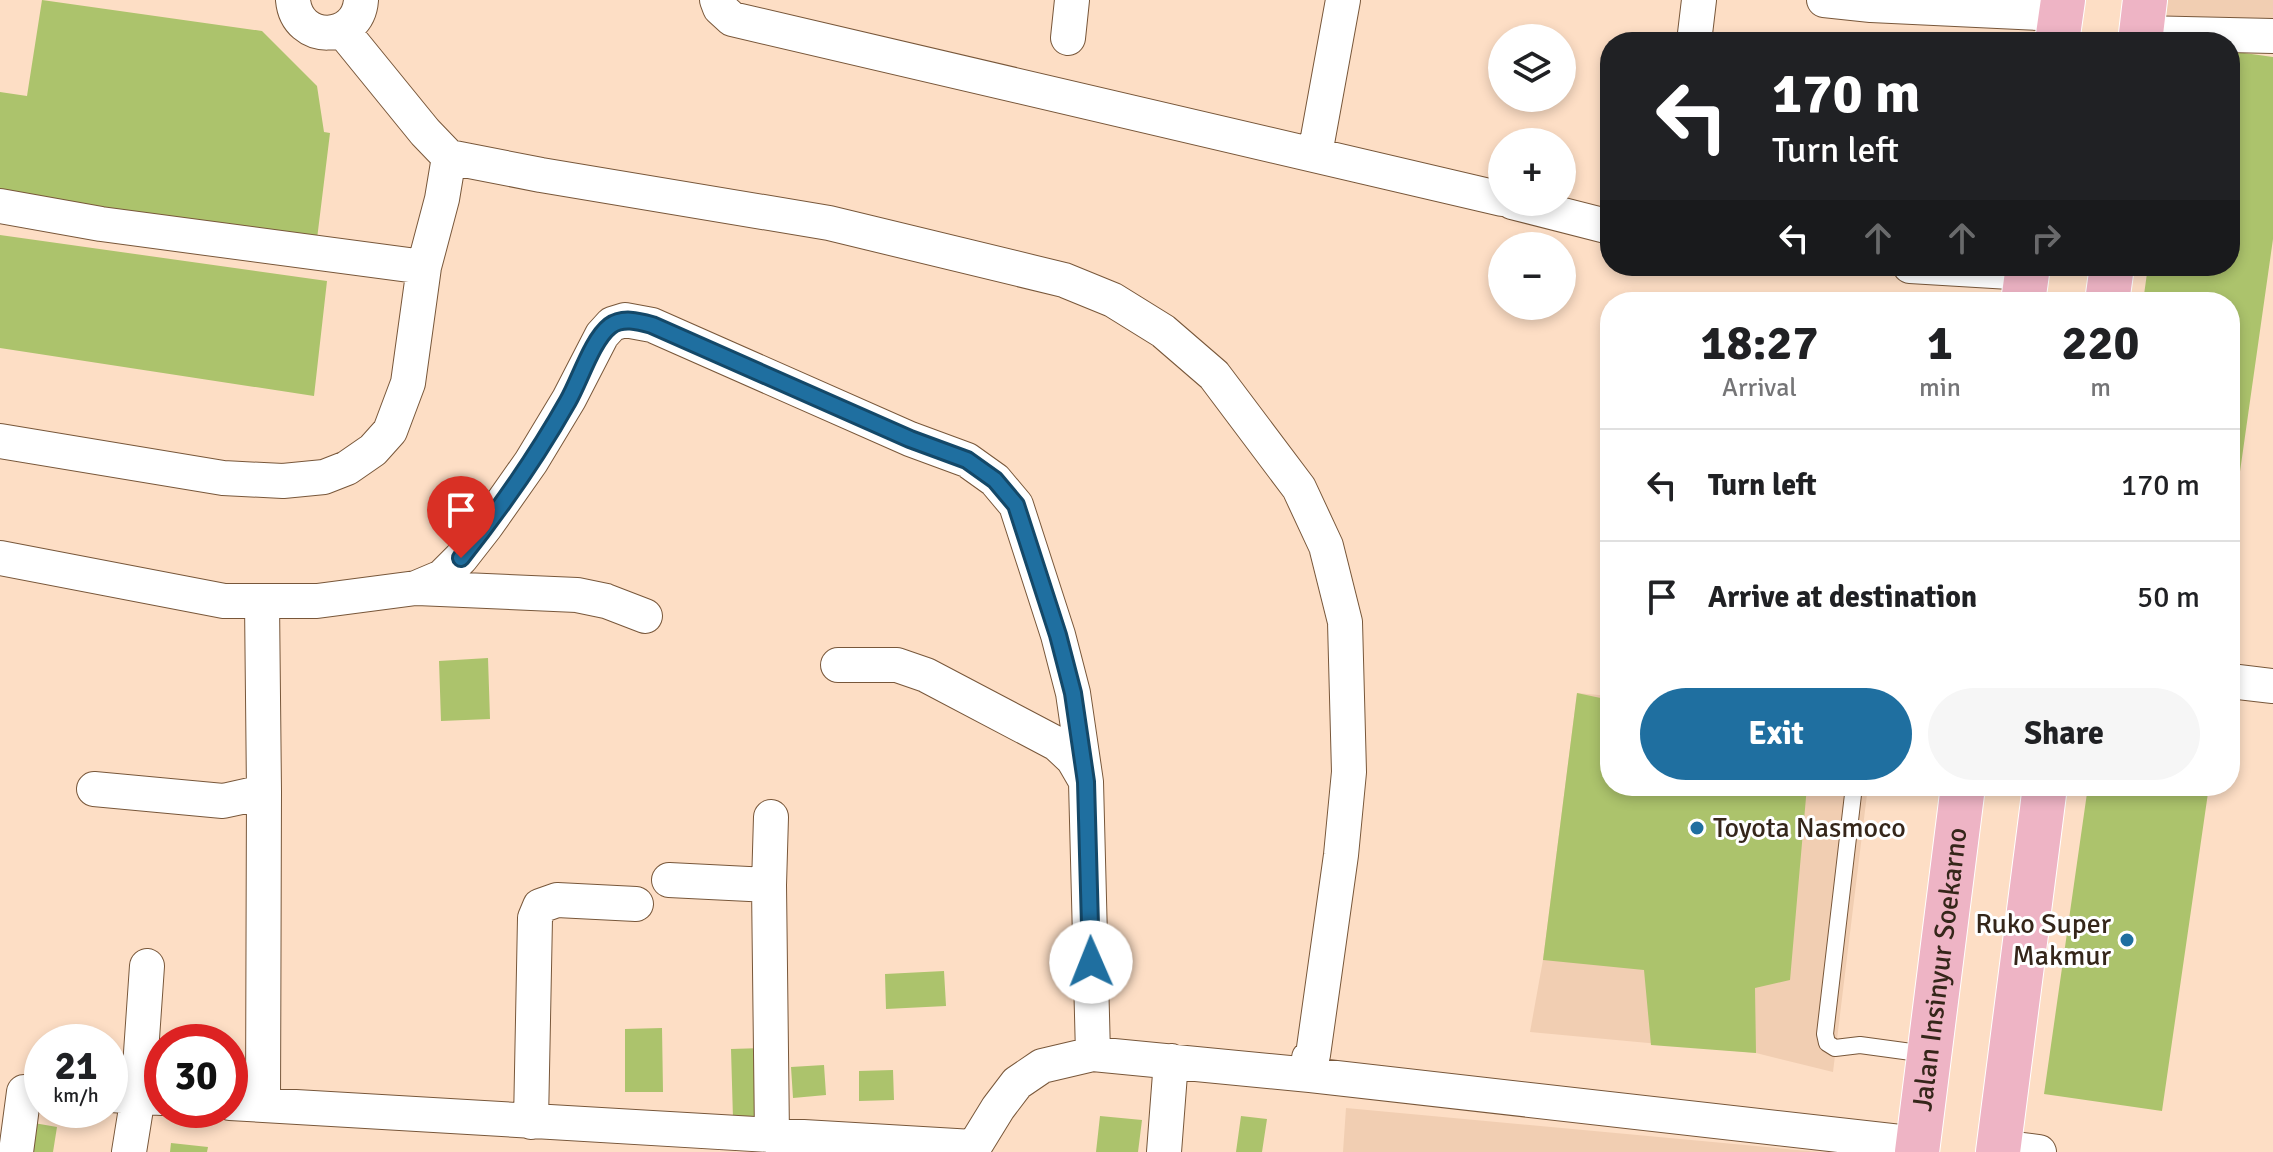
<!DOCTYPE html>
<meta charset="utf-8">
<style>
body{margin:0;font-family:Signika,sans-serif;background:#f6f6f6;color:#202124;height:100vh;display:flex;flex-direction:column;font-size:30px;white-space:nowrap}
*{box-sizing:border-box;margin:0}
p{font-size:26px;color:#757577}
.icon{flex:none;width:44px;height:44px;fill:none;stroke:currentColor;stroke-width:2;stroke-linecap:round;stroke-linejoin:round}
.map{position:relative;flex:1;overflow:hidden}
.drawer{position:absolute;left:1600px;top:292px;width:640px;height:504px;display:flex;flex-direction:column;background:#fff;border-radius:32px;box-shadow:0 4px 12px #0003}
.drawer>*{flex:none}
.guide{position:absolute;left:1600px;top:32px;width:640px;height:244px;border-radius:32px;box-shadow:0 4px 12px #0003;background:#202124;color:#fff;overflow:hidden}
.controls{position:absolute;left:1488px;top:24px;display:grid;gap:16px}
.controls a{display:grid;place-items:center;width:88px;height:88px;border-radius:50%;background:#fff;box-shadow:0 4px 12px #0003;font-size:40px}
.speed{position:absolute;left:24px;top:1024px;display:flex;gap:16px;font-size:40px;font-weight:700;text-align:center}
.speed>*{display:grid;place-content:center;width:104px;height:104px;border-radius:50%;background:#fff;box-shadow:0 4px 12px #0003;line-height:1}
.speed small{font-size:20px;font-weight:400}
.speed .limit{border:12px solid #d22;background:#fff;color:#111}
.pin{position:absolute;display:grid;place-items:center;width:68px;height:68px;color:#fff;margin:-82px -34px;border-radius:50% 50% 50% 0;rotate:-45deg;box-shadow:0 0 8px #0007}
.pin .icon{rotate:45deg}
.me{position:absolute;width:88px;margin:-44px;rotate:359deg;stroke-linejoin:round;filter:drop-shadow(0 0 6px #0008)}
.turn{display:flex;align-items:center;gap:28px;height:168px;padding:0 40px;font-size:36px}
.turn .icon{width:104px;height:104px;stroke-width:2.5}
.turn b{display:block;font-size:56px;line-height:68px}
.lanes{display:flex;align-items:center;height:76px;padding:0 40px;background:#0003;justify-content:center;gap:40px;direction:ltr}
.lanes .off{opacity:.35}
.eta{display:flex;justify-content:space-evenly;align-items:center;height:136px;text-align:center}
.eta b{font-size:48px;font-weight:700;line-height:56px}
.primary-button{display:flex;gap:16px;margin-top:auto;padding:16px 40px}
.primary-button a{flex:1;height:92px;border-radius:48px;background:#1f6fa0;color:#fff;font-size:32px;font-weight:700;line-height:92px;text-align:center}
.primary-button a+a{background:#f6f6f6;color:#202124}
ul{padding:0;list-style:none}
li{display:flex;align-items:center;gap:24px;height:112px;padding:0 40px;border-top:2px solid #e0e0e0}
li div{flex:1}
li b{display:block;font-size:30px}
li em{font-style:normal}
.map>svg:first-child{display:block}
.built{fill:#f1ceb2}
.building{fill:#acc36c}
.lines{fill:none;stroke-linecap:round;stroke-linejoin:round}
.lane-casing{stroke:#78573a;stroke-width:18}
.street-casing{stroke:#78573a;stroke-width:36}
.primary-casing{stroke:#fff;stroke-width:46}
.lane{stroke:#fff;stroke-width:16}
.street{stroke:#fff;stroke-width:34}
.primary{stroke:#eeb4c5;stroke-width:44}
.route-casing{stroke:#144868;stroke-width:20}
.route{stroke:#1f6fa0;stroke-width:14}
.poi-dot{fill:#1f6fa0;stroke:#fff;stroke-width:3}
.labels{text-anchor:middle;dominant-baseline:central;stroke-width:6;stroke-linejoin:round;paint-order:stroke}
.poi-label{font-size:28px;fill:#35261a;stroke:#fff;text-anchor:start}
.street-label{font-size:28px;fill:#35261a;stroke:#fff}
</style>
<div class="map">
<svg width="2273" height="1152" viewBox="0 0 2273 1152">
<rect width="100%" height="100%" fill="#fddec5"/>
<path class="built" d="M2151,0H2273V21L2149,23Z
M1577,693L1610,696V786H1868L1833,1072L1756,1053L1530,1032L1543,960Z
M1346,1108L1819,1152H1343Z"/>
<path class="building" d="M42,0L262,31L317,86L324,132L330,133L317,239L0,193V92L27,96Z
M2230,51L2273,57V239L2232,528L2230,302H2143L2148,266H2230Z
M0,235L327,281L314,396L0,348Z
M488,658L490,719L441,721L439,661Z
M1577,693L1610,700V786H1807L1790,980L1755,988L1756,1053L1651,1045L1644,970L1543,960Z
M2088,786H2209L2162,1111L2044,1094Z
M944,971L946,1006L886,1009L885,974Z
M662,1028L663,1092H625V1029Z
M763,1048L765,1118L733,1119L731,1049Z
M824,1065L826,1095L793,1098L791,1067Z
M893,1070L894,1100L859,1101V1071Z
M1100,1116L1142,1120L1138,1152H1096Z
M1241,1116L1267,1119L1262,1152H1236Z
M34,1123L57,1127L53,1152H29Z
M171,1143L208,1147L207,1152H170Z"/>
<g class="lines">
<g class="lane-casing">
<path id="lane" d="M1854,786L1825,1034L1827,1043L1835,1048L1860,1045L1926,1054"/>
</g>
<g class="street-casing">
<path id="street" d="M293,0C297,44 358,43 361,0
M717,0L720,8L732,19L1502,199
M1824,0L1871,5L2061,14
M342,30L425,132L449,157L541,175L829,223L1064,280L1113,300L1163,331L1214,375L1299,488L1326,546L1345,622L1349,772L1341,855L1313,1055L1309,1058L1308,1068L1311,1071
M2141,33L2273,36
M1068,38L1072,0
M1694,42L1699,0
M1315,154L1343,0
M1512,202L1610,227
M0,206L101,224L424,267
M1910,266L2027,273
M0,441L223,478L283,481L324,477L347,468L373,450L390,431L408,383L424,267L442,199L449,157
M0,558L224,601H317L416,588L442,577L461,558L486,526L531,462L569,399L602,335L612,324L625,320L652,325L910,439L967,460L995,480L1016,505L1058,635L1073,693L1086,782L1093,1054
M417,588L577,595L606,601L645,616
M838,665H897L926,675L1057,744L1073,759L1084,778
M2230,681L2273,686
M94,789L223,801L264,792L262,602
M669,880L769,885L772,1136
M769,885L771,817
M110,1095L162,1098
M230,1103L973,1147
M263,1105L264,792
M531,1122L535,918L540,906L557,900L636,904
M1999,1147L2039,1152
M16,1152L24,1092
M129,1152L138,1096L147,966
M971,1152L998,1108L1017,1083L1042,1066L1093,1054L1310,1075L1918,1144
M1164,1152L1171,1061"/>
</g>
<g class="primary-casing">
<g id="primary">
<path d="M2057,42L2063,0"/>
<path d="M2140,42L2145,0"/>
<path d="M2023,302L2028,266"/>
<path d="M2107,302L2112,266"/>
<path id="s1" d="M1917,1152L1963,786"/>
<path d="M1998,1152L2045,786"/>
</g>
</g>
<use href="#lane" class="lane"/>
<use href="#street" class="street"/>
<use href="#primary" class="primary"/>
</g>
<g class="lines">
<g class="route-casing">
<path id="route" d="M461,558C500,509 537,456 568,401C580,380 592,340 610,326C622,317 638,321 652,325L910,439L967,460L995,480L1016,505L1058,635L1073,693L1086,782L1091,962"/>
</g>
<use href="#route" class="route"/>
</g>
<g class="poi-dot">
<circle cx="1697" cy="828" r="8"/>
<circle cx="2127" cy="940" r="8"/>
</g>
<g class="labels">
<g class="poi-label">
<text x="1713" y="828">Toyota Nasmoco</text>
<text x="2111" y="924" text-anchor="end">Ruko Super<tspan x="2111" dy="32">Makmur</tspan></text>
</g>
<g class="street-label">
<text stroke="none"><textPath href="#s1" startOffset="184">Jalan Insinyur Soekarno</textPath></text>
</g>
</g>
</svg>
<div class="controls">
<a><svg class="icon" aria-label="layers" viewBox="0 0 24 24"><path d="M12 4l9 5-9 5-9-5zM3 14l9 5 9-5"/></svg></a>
<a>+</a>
<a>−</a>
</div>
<div class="speed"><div>21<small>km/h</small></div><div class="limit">30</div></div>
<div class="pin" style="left:461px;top:558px;background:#d93025"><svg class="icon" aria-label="arrive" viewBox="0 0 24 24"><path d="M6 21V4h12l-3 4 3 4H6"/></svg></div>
<svg class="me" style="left:1091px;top:962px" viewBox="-20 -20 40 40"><circle r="19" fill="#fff"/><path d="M0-13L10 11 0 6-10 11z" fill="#1f6fa0"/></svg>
<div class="guide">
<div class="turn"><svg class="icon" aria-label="left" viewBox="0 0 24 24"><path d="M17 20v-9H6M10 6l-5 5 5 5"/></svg><div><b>170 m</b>Turn left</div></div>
<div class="lanes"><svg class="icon" aria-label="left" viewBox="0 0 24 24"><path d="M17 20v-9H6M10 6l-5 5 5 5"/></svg><svg class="icon off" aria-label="ahead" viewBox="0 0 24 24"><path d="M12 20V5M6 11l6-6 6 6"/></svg><svg class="icon off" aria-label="ahead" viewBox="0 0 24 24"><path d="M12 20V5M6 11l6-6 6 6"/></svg><svg class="icon off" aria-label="right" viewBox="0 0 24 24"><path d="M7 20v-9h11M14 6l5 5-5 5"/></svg></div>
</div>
<section class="drawer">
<div class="eta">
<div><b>18:27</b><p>Arrival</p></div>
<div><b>1</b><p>min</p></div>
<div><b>220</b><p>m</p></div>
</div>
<ul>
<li><svg class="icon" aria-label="left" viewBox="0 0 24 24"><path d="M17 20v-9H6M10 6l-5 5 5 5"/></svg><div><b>Turn left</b></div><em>170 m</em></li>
<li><svg class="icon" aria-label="arrive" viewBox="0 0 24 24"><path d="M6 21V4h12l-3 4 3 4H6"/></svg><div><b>Arrive at destination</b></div><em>50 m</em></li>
</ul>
<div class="primary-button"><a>Exit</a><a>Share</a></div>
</section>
</div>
